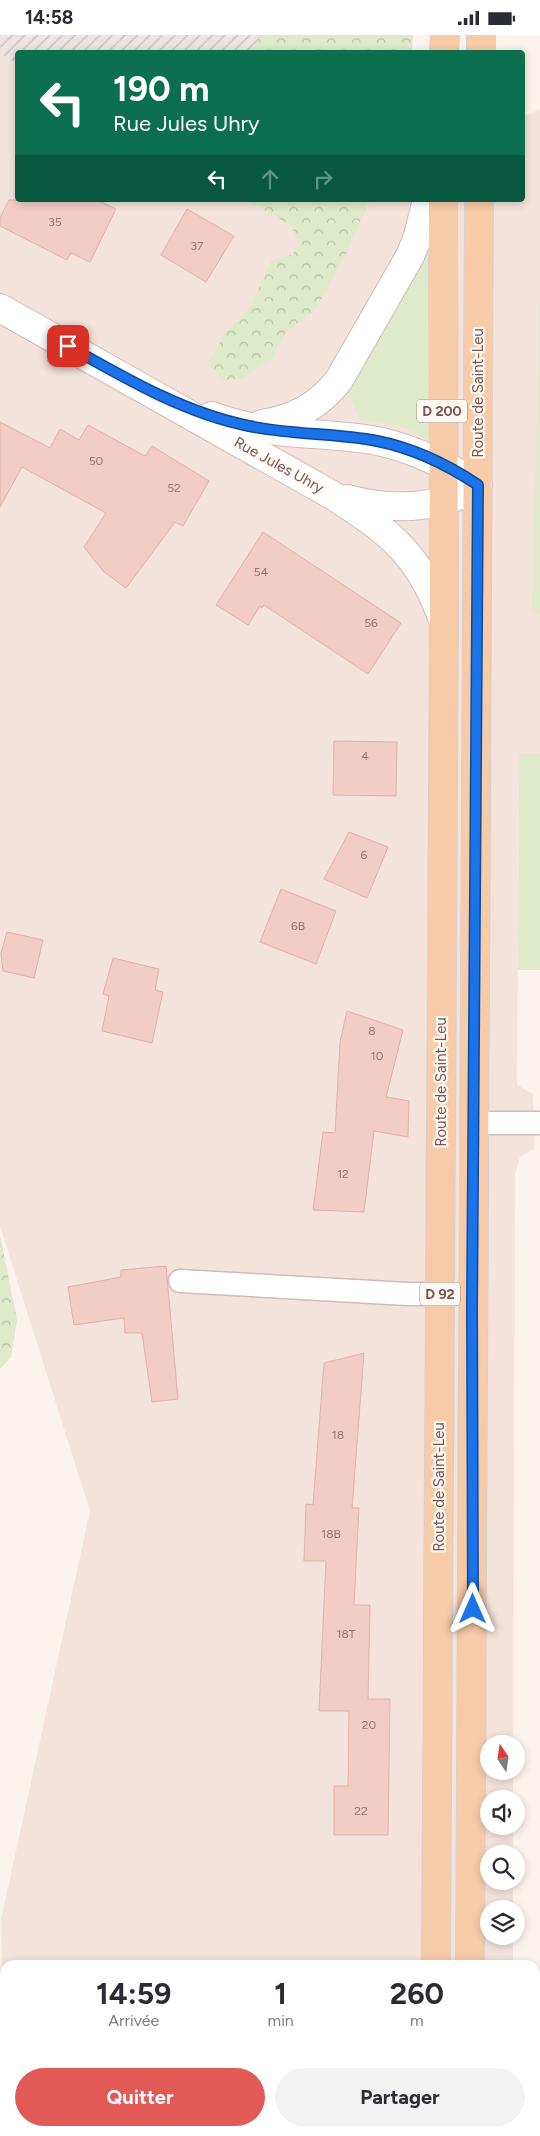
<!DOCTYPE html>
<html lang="fr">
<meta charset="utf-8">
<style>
body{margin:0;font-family:Figtree,sans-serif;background:#f2f2f3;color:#2b2b33;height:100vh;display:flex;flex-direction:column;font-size:19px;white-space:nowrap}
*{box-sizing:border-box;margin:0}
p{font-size:16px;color:#7c7c81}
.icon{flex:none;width:28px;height:28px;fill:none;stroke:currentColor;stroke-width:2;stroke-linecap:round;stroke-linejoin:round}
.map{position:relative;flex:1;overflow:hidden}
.sheet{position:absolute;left:0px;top:1925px;width:540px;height:176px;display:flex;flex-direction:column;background:#fff;border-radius:15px 15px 0 0;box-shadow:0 2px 8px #0003}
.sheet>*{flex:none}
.hud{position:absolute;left:15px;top:15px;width:510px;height:152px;border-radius:5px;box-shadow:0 2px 8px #0003;background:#0b6e4f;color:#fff;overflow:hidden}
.needle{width:32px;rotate:347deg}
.controls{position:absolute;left:480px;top:1700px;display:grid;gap:10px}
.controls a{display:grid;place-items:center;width:45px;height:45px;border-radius:50%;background:#fff;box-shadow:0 2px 8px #0003;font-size:25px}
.pin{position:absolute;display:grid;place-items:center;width:42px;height:42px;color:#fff;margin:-21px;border-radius:10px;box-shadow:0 2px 8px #0006}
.me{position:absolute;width:55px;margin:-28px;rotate:0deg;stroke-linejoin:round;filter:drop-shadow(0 0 4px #0008)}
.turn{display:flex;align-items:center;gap:18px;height:105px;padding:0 15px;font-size:22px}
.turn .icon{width:65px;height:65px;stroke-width:2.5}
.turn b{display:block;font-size:35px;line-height:42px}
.lanes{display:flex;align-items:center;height:48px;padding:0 15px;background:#0003;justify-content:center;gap:25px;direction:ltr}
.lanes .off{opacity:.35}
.eta{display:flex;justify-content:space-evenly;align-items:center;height:85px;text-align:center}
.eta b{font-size:30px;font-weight:700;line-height:35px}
.cta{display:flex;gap:10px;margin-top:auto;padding:10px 15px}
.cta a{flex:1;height:58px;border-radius:30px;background:#e15a57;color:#fff;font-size:20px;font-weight:700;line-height:58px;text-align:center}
.cta a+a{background:#f2f2f3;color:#2b2b33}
.status{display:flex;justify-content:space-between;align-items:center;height:35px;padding:0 25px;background:#fff;direction:ltr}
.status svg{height:14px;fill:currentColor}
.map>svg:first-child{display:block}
.residential{fill:#f4e3db}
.industrial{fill:url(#industrial-furrows)}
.green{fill:#deeaca}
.forest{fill:url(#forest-crowns)}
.building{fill:#f1cdc5;stroke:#e3b1a6}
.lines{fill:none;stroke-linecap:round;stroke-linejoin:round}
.service-casing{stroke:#d2bbb4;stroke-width:25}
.tertiary-casing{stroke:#d2bbb4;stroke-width:30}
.primary-casing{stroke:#d9cfce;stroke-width:30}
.service{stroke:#fff;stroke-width:22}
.tertiary{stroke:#fff;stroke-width:28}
.primary{stroke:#f7caa8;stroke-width:28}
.route-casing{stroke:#114b97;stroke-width:12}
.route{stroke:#1a73e8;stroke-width:9}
.labels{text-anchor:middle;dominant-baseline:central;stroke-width:4.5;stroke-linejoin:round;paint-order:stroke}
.number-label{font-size:12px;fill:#96736c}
.shield{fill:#fef8f3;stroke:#a08680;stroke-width:1}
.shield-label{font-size:14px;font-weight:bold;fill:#78554f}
.street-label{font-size:15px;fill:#78554f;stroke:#fef8f3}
</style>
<div class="status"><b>14:58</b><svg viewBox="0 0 49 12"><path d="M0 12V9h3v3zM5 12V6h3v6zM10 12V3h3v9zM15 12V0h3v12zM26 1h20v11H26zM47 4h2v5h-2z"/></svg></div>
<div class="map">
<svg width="540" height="2101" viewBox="0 0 540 2101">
<defs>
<pattern id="industrial-furrows" width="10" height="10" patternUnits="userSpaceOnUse" patternTransform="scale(1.25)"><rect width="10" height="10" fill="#ece4e1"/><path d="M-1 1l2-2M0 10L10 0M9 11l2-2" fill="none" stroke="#c4bcb9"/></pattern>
<pattern id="forest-crowns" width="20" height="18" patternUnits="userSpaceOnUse" patternTransform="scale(1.25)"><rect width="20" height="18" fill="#deeaca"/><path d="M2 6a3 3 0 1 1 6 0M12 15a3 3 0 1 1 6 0" fill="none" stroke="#b9c0a6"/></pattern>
</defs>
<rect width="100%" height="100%" fill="#fcf3ec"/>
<path class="residential" d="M0,18L17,29L18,165H247L292,191L348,165H522L523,82L540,74V718H519L517,1050L533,1059L534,1114L520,1122L515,1139L513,1709H489V1736H513V1764H489V1791H513V1819H489V1846H513V1874H489V1901H513V1930H5V2050L1,1885L90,1476L0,1191Z
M21,2096H512V2101H23Z"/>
<path class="industrial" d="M0,0H327L324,17L18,18L17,29L0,18Z"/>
<path class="green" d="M426,217L429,218L432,231L430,403L425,404C404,390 385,386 360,385L346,355L408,253Z
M540,253V579L532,575Z
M519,718H540V935H518Z"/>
<path class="forest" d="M261,0H413L412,17H250Z
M247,165H369L347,218L315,275L286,297L271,325L244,343L224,345L208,330L223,301L250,272L271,226L293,219L298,209L292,191Z
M0,1200L17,1285L11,1322L0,1334Z"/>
<path class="building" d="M9,165H97L116,174L90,227L71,218L67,225L0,191V183Z
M187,174L234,201L206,247L161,220Z
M0,387L50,413L60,394L79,405L88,390L145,421L152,411L209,446L183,491L175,487L126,553L104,537L84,512L106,478L22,432L0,472Z
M263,497L401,588L368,639L264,570L262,573L260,571L248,590L216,570Z
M334,706L397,707L396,761L333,760Z
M349,797L388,812L367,863L324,844Z
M281,854L336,876L316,929L260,907Z
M7,897L43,905L34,943L3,936L1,919Z
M113,923L159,934L155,955L163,957L152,1008L102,996L109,961L103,959Z
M347,976L403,995L386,1062L409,1066L408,1102L374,1096L364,1177L313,1175L323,1097L335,1098L340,1007Z
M166,1231L178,1364L152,1367L142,1298H125L124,1283L74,1290L68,1252L121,1242V1235Z
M364,1318L352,1473H359L354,1570H370L368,1664H390L388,1800H334V1751H348L349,1676H319L326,1526H304L306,1469L313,1470L324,1328Z"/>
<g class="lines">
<g class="service-casing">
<path id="service" d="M475,1088H540
M180,1246L407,1259H440"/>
</g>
<g class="tertiary-casing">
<path id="tertiary" d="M0,273L332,460C390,497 421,520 444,588
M212,381C260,400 315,397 366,404C406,410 444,428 478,450C441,476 388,475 347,464
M262,389C294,384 319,371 339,345L410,221L418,201L427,165"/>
</g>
<g class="primary-casing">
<path id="primary" d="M444,18L445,0
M481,18V0
M436,1930L444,588L443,165
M470,1930L479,165
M435,2101V2096
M469,2101V2096"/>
</g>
<use href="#service" class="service"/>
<use href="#tertiary" class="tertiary"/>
<use href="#primary" class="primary"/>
</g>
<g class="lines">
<g class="route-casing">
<path id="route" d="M68,311C125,343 184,378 249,391C291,400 335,398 377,406C413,413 448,430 478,450L472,1273L473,1574"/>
</g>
<use href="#route" class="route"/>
</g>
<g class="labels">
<g class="number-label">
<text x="55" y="187">35</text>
<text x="197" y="211">37</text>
<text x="96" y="426">50</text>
<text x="174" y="453">52</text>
<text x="261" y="537">54</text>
<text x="371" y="588">56</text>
<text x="365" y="721">4</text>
<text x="364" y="820">6</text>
<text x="298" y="891">6B</text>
<text x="372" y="996">8</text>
<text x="377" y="1021">10</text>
<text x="343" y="1139">12</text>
<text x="338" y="1400">18</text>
<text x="331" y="1499">18B</text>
<text x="346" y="1599">18T</text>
<text x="369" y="1690">20</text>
<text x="361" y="1776">22</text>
</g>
<g class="shield">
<rect x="417" y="364.5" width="50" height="23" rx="4"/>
<rect x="420" y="1247.5" width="40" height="23" rx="4"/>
</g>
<g class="shield-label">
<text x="442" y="376">D 200</text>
<text x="440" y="1259">D 92</text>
</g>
<g class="street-label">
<text transform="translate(478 358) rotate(-90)">Route de Saint-Leu</text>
<text transform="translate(279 430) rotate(29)">Rue Jules Uhry</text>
<text transform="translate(441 1047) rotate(-90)">Route de Saint-Leu</text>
<text transform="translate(439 1452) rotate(-90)">Route de Saint-Leu</text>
</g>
</g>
</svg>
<div class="controls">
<a><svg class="needle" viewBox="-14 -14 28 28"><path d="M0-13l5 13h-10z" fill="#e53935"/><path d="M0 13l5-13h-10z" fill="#7c7c81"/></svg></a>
<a><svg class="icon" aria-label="sound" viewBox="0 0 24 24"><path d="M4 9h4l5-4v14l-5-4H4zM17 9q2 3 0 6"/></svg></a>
<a><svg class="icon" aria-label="search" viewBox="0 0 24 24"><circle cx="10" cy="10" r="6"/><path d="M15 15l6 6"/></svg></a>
<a><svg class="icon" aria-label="layers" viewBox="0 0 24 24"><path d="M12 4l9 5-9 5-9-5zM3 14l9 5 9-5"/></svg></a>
</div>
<div class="pin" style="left:68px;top:311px;background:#d93025"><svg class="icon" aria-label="arrive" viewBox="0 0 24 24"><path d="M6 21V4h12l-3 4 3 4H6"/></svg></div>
<svg class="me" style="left:473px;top:1574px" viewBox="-20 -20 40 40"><path d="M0-17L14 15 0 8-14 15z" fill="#1a73e8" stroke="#fff" stroke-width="4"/></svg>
<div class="hud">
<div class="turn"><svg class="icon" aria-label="left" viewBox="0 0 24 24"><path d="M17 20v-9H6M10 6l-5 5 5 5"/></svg><div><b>190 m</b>Rue Jules Uhry</div></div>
<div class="lanes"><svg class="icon" aria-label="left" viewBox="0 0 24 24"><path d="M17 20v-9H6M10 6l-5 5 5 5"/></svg><svg class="icon off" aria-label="ahead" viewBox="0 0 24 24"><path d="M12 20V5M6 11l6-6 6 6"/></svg><svg class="icon off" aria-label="right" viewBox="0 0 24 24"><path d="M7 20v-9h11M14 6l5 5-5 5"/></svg></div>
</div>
<section class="sheet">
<div class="eta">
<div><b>14:59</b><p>Arrivée</p></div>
<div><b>1</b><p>min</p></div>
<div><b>260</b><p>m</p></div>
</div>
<div class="cta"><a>Quitter</a><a>Partager</a></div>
</section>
</div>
